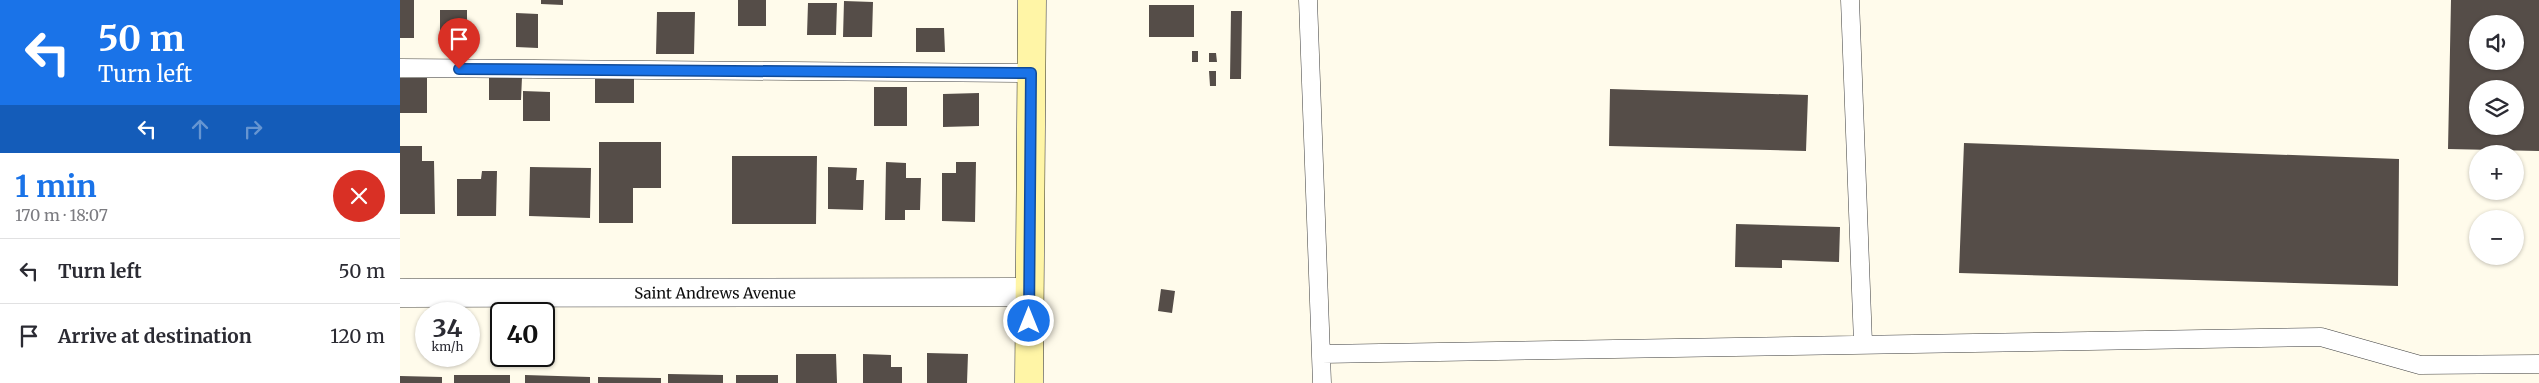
<!DOCTYPE html>
<meta charset="utf-8">
<style>
body{margin:0;font-family:Merriweather,serif;background:#f7f7f7;color:#2b2b33;height:100vh;display:flex;flex-direction:column;font-size:19px;white-space:nowrap}
*{box-sizing:border-box;margin:0}
p{font-size:16px;color:#7c7c81}
.icon{flex:none;width:28px;height:28px;fill:none;stroke:currentColor;stroke-width:2;stroke-linecap:round;stroke-linejoin:round}
.map{position:relative;flex:1;overflow:hidden}
.panel{display:flex;flex-direction:column;background:#fff;width:400px}
.panel>*{flex:none}
.hud{background:#1a73e8;color:#fff;overflow:hidden}
.tools{position:absolute;left:2069px;top:15px;display:grid;gap:10px}
.tools a{display:grid;place-items:center;width:55px;height:55px;border-radius:50%;background:#fff;box-shadow:0 1px 4px #0004;font-size:25px}
.speed{position:absolute;left:15px;top:302px;display:flex;gap:10px;font-size:25px;font-weight:700;text-align:center}
.speed>*{display:grid;place-content:center;width:65px;height:65px;border-radius:50%;background:#fff;box-shadow:0 1px 4px #0004;line-height:1}
.speed small{font-size:12px;font-weight:400}
.speed .limit{border:2px solid #111;border-radius:8px;background:#fff;color:#111}
.pin{position:absolute;display:grid;place-items:center;width:42px;height:42px;color:#fff;margin:-51px -21px;border-radius:50% 50% 50% 0;rotate:-45deg;box-shadow:0 0 5px #0007}
.pin .icon{rotate:45deg}
.me{position:absolute;width:55px;margin:-28px;rotate:0deg;stroke-linejoin:round;filter:drop-shadow(0 0 4px #0008)}
.turn{display:flex;align-items:center;gap:18px;height:105px;padding:0 15px;font-size:22px}
.turn .icon{width:65px;height:65px;stroke-width:2.5}
.turn b{display:block;font-size:35px;line-height:42px}
.lanes{display:flex;align-items:center;height:48px;padding:0 15px;background:#0003;justify-content:center;gap:25px;direction:ltr}
.lanes .off{opacity:.35}
.round{display:grid;place-items:center;flex:none;width:52px;height:52px;border-radius:26px;background:#f7f7f7}
.overview{display:flex;align-items:center;justify-content:space-between;height:85px;padding:0 15px}
h1{font-size:30px;font-weight:700;line-height:38px;color:#1a73e8}
ul{padding:0;list-style:none}
li{display:flex;align-items:center;gap:15px;height:65px;padding:0 15px;border-top:1px solid #e1e1e2}
li div{flex:1}
li b{display:block;font-size:19px}
li em{font-style:normal}
main{display:flex;flex:1;min-height:0}
.map>svg:first-child{display:block}
.building{fill:#554d48;fill-rule:evenodd}
.lines{fill:none;stroke-linecap:round;stroke-linejoin:round}
.lane-casing{stroke:#3f3f3f;stroke-width:19}
.street-casing{stroke:#3f3f3f;stroke-width:29}
.secondary-casing{stroke:#2e2e2e;stroke-width:29}
.lane{stroke:#fff;stroke-width:18}
.street{stroke:#fff;stroke-width:28}
.secondary{stroke:#fff5a6;stroke-width:28}
.route-casing{stroke:#114b97;stroke-width:12}
.route{stroke:#1a73e8;stroke-width:9}
.labels{text-anchor:middle;dominant-baseline:central;stroke-width:5;stroke-linejoin:round;paint-order:stroke}
.street-label{font-size:15px;fill:#0c0c0c;stroke:#fff}
</style>
<main>
<section class="panel">
<div class="hud">
<div class="turn"><svg class="icon" aria-label="left" viewBox="0 0 24 24"><path d="M17 20v-9H6M10 6l-5 5 5 5"/></svg><div><b>50 m</b>Turn left</div></div>
<div class="lanes"><svg class="icon" aria-label="left" viewBox="0 0 24 24"><path d="M17 20v-9H6M10 6l-5 5 5 5"/></svg><svg class="icon off" aria-label="ahead" viewBox="0 0 24 24"><path d="M12 20V5M6 11l6-6 6 6"/></svg><svg class="icon off" aria-label="right" viewBox="0 0 24 24"><path d="M7 20v-9h11M14 6l5 5-5 5"/></svg></div>
</div>
<div class="overview"><div><h1>1 min</h1><p>170 m · 18:07</p></div><a class="round" style="background:#d93025;color:#fff"><svg class="icon" aria-label="close" viewBox="0 0 24 24"><path d="M6 6l12 12M18 6L6 18"/></svg></a></div>
<ul>
<li><svg class="icon" aria-label="left" viewBox="0 0 24 24"><path d="M17 20v-9H6M10 6l-5 5 5 5"/></svg><div><b>Turn left</b></div><em>50 m</em></li>
<li><svg class="icon" aria-label="arrive" viewBox="0 0 24 24"><path d="M6 21V4h12l-3 4 3 4H6"/></svg><div><b>Arrive at destination</b></div><em>120 m</em></li>
</ul>
</section>
<div class="map">
<svg width="2139" height="383" viewBox="0 0 2139 383">
<rect width="100%" height="100%" fill="#fffbeb"/>
<path class="building" d="M0,0H14V38H0Z
M141,0H163V5L141,4Z
M338,0H366V26H338Z
M2051,0H2139V151L2048,149ZM2078,24H2115V61H2078ZM2078,89H2115V126H2078Z
M444,1L473,2L472,37H443Z
M408,3H437L436,35H407Z
M749,5H794V37H749Z
M40,10H67V44H40Z
M831,11H842L841,79H830Z
M257,12H295L294,54H256Z
M116,13L138,14V48L116,47Z
M516,28H544L545,52H516Z
M792,51H798V62H792Z
M809,53H816L817,62H809Z
M809,71H816V86H810Z
M89,77H122L121,100H89Z
M0,78H27V113H0Z
M195,79H234V103H195Z
M474,87H507V126H474Z
M1210,89L1408,95L1406,151L1209,146Z
M123,91L150,92V121H123Z
M579,93V126L543,127V94Z
M199,142H261V188H233V223H199Z
M1564,143L1999,159L1998,286L1559,273Z
M0,146H22V161H34L35,214H0Z
M332,156H417L416,224H332Z
M486,162L506,163V178H521L520,210H505V220H485Z
M556,162H576L575,222L542,221V173H556Z
M130,167L191,168L190,218L129,216Z
M428,167L457,168L456,180H464L463,210L428,209Z
M82,171H97L96,216H57V179H81Z
M1336,224L1440,227L1439,262L1382,260V268L1335,267Z
M761,289L775,291L772,313L758,311Z
M527,353L568,354L567,383H527Z
M396,354H436L437,383H396Z
M463,354L491,355V367H502V383H463Z
M268,374L323,375V383H268Z
M54,375H110V383H54Z
M125,375L190,377V383H125Z
M336,375H378V383H336Z
M0,376L42,377V383H0Z
M198,377L261,378V383H198Z"/>
<g class="lines">
<g class="lane-casing">
<path id="lane" d="M908,0L922,383
M1450,0L1463,343
M0,68L631,73
M922,354L1921,337L2020,365L2139,364"/>
</g>
<g class="street-casing">
<g id="street">
<path id="s1" d="M0,293L629,292"/>
</g>
</g>
<g class="secondary-casing">
<path id="secondary" d="M629,383L632,0"/>
</g>
<use href="#lane" class="lane"/>
<use href="#street" class="street"/>
<use href="#secondary" class="secondary"/>
</g>
<g class="lines">
<g class="route-casing">
<path id="route" d="M59,69L631,73L629,321"/>
</g>
<use href="#route" class="route"/>
</g>
<g class="labels">
<g class="street-label">
<text stroke="none"><textPath href="#s1" startOffset="315">Saint Andrews Avenue</textPath></text>
</g>
</g>
</svg>
<div class="tools">
<a><svg class="icon" aria-label="sound" viewBox="0 0 24 24"><path d="M4 9h4l5-4v14l-5-4H4zM17 9q2 3 0 6"/></svg></a>
<a><svg class="icon" aria-label="layers" viewBox="0 0 24 24"><path d="M12 4l9 5-9 5-9-5zM3 14l9 5 9-5"/></svg></a>
<a>+</a>
<a>−</a>
</div>
<div class="speed"><div>34<small>km/h</small></div><div class="limit">40</div></div>
<div class="pin" style="left:59px;top:69px;background:#d93025"><svg class="icon" aria-label="arrive" viewBox="0 0 24 24"><path d="M6 21V4h12l-3 4 3 4H6"/></svg></div>
<svg class="me" style="left:629px;top:321px" viewBox="-20 -20 40 40"><circle r="17" fill="#1a73e8" stroke="#fff" stroke-width="3"/><path d="M0-11L8 9 0 5-8 9z" fill="#fff"/></svg>
</div>
</main>
